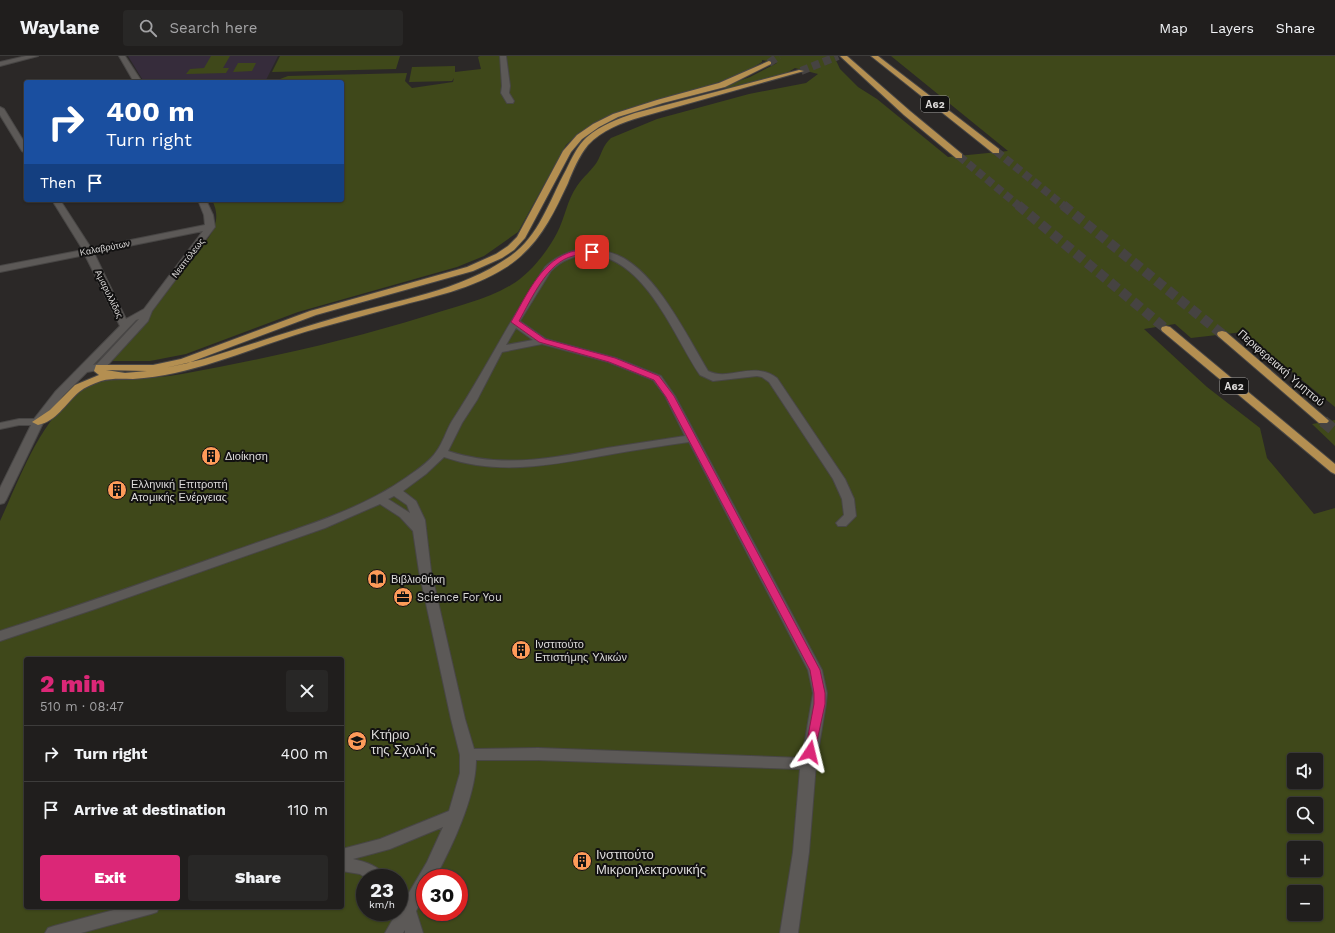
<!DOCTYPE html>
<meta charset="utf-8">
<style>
body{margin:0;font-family:"Work Sans",sans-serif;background:#282726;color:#f1f3f6;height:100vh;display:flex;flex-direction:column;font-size:15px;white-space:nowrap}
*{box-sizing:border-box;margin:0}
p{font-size:13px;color:#a2a2a4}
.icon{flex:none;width:22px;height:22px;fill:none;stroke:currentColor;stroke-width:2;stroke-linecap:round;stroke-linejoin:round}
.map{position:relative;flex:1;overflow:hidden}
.drawer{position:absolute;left:24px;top:601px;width:320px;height:252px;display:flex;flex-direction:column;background:#201e1d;border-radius:4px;box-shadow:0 1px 3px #0004,0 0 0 1px #3d3c3b}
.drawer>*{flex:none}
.top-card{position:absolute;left:24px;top:24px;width:320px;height:122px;border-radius:4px;box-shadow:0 1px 3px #0004,0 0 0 1px #3d3c3b;background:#1a4fa0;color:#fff;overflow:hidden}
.controls{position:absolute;left:1287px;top:697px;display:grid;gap:8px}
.controls a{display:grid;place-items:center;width:36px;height:36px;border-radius:4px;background:#201e1d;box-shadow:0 1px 3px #0004,0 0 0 1px #3d3c3b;font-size:20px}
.speed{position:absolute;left:356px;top:813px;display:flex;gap:8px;font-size:20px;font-weight:700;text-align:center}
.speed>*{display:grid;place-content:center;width:52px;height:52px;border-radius:50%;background:#201e1d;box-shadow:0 1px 3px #0004,0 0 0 1px #3d3c3b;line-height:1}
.speed small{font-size:10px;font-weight:400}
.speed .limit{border:6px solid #d22;background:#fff;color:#111}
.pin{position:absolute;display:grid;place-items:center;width:34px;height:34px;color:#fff;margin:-17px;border-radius:8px;box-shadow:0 2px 6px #0006}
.me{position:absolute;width:44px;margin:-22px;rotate:10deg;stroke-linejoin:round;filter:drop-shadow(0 0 3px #0008)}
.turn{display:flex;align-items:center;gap:14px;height:84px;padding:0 16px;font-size:18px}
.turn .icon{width:52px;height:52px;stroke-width:2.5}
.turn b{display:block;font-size:28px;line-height:34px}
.then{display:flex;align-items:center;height:38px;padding:0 16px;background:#0003;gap:8px;font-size:15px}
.round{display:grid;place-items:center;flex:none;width:42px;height:42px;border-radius:4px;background:#282726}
.overview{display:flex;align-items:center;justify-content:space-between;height:68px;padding:0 16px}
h1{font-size:24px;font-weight:800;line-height:30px;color:#db2777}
.cta{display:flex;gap:8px;margin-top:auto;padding:8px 16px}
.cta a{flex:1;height:46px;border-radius:4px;background:#db2777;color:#fff;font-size:16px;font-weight:800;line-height:46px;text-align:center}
.cta a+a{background:#282726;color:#f1f3f6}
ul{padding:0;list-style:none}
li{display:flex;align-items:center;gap:12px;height:56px;padding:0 16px;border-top:1px solid #3d3c3b}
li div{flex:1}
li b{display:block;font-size:15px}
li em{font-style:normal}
header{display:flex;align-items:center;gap:24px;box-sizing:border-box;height:56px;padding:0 20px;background:#201e1d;border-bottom:1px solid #3d3c3b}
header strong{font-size:19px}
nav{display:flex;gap:22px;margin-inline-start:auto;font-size:14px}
.search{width:280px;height:36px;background:#282726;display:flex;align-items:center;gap:10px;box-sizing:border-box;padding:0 14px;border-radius:4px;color:#a2a2a4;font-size:15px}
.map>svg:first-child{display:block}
.education{fill:#362c3b}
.green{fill:#3f481a;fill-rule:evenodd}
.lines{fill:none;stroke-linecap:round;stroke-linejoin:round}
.highway-tunnel-far2{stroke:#464342;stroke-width:8;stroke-dasharray:8 4;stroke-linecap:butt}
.highway-tunnel-far1{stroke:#464342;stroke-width:10;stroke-dasharray:10 5;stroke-linecap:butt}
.highway-tunnel{stroke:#464342;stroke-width:12;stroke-dasharray:12 6;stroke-linecap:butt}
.minor-casing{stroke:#484645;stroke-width:2}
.highway-casing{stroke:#484645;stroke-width:2}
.minor{fill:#5c5957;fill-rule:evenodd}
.highway{fill:#b48f51;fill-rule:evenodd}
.route{fill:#db2777;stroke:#8e194d}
.labels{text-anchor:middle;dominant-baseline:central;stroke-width:4;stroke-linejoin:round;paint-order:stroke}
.far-street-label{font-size:9px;fill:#dddbda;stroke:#121111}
.shield{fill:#121111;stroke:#a09e9e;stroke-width:1}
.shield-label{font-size:10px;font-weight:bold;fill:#dddbda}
.street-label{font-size:11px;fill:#dddbda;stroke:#121111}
.poi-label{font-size:11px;fill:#dddbda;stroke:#121111;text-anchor:start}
.near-poi-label{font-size:13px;fill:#dddbda;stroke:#121111;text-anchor:start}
</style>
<header>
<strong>Waylane</strong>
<div class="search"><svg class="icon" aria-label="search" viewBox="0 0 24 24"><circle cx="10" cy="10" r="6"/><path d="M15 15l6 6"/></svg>Search here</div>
<nav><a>Map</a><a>Layers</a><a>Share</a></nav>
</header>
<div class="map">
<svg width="1335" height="877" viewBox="0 0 1335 877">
<rect width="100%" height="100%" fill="#2b2827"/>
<path class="education" d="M128,0H278L265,26H144Z"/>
<path class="green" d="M211,0H230L223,12H229L226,17L186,18L190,13L204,12Z
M280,0H400L396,13L272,16Z
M480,0H834L840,13L858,31L877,43L948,101L1008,95L891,0H1335V351L1243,276L1191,282L1175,268L1144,273L1207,331L1260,372L1267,402L1314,458L1335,452V877H0V465C20,422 40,364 79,336C95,323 111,324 131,323C148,322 165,321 182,318C264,303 346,285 426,260C454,251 486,244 511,229C530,218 547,196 557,177C565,162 567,144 577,130C583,121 592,114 597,106C602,97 603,89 611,82L657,63L749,38L806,27L818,18L795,12L785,18L727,33L722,31L750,21L777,7L762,4V6C701,44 621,39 566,89L518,176L484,200L457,211L298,256L186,298L150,305H110L209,181C217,168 219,158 212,144H342V26H272L288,20L407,17L405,25L412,32L453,26L454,22L452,25L409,26L412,11L455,10V16L481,13L478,1ZM26,603H342V851H26ZM1294,704H1316V726H1294ZM1294,748H1316V770H1294ZM1294,792H1316V814H1294ZM365,822H399V856H365ZM425,822H459V856H425ZM1294,836H1316V858H1294Z
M238,7H256L252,15L233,16Z
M1335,364V390L1312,368Z"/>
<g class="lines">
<path class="highway-tunnel-far2" d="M769,7L779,0
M801,15L838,0
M996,95L1064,150
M959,100L1019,150"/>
<path class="highway-tunnel-far1" d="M1018,149L1166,273
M1063,149L1222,278"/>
<path class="highway-tunnel" d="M1323,365L1335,375"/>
<g class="minor-casing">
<path id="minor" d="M26,0H38L0,10V6Z
M119,0H125L142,26H134Z
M500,0H506L510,30L509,37L514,45L513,47H507L501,37L502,30Z
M0,51L4,53L26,89V97L22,95L0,59Z
M52,144H60L91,192L205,169L204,159L198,144H206L213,159L215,171L152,255L148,265L104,313L87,316L63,340L45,363L6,444L4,447L0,448V432L31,369H19L0,373V367L19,363H34L55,336L120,270L85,199L0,216V210L83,194ZM203,175L144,253L126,263L94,197ZM139,263L97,308L93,309L136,264Z
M581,193C594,193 605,194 617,199C656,215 687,280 708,315C729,326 752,304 777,322L845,423L854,443L856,460L846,470H838L836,467L844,459L842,443L833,423L769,326L762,321L757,320L713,325L700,319C674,281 644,199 589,199C575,199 562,204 551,215L520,265L546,283L616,302L661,320L675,340L822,614L827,637L826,648L816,708L809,796L798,877H780L793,796L800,713L538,704H476C476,740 452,791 435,822H425V839L416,855L423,877H405V874L403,877H385L397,856H399V836L407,840L427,806L443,771L390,793L353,803C366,806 380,810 386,822H366L360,818L342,815V793L380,783L449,755L460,717V699L451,663L419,515L413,475L400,461L380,448L325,472L95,553L0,585V575C79,550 157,522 236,494C294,473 356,457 407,421C417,414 429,406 436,396C443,387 446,375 452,365C485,315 511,261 545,211C555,201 567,196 581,193ZM516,272L533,284L506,289ZM542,288L608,306L653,324L665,340L685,380C659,384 633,388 607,392C554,402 501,413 448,395L462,367L477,344L502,296ZM689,386L808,614L813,637L802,702L538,692L474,693L465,663L431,515L425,464L416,445L403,435L426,418L444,401C498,420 552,409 607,399C634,394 661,390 689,386ZM394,440L407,449L410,457L388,443Z
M125,851H159L157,856L151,858L81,877H45L48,872L54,870Z"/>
</g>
<g class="highway-casing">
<path id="highway" d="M840,0H847L910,55L962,98V102H956L904,59Z
M871,0H878L999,93V97H993Z
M769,5L771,6V8L725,31L663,47L618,61L599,71L582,83L571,96L525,182L514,194L502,202L473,215L316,259L188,307L165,312L204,303C250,289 295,273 342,260C398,244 460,235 509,201C539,181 549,145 566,114C572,102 577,90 587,81C601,69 618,63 635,57L799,14L804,15L641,61C621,67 602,74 588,89C579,100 573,114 568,127C552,161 538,191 505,212C472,233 432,241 395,251C366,259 337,267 308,275C264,288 221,307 175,317C162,320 147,322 133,323C122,323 112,322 101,325C93,328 85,331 79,336C65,348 57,365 38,369L32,366L50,354L75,329L99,319L94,315L96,309H153L181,303L310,255L467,211L496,198L508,190L517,181L563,95L577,79L593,68L613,58L657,44L719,27ZM106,314L147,315L125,317Z
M1166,270L1170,271L1335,408V418L1331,416L1162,275L1161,273L1162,271Z
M1222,275L1226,276L1327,363L1329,365L1327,367H1319L1218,280L1217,278L1218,276Z"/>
</g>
<use href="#minor" class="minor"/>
<use href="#highway" class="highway"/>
</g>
<path class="route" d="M592,194L596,196L595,197C588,199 580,198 573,200C547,206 531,244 519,265L545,283L615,302L659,320L674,340L820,614L825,637V648L814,699L810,700L806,699L805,696L814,648V637L810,614L666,341L654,324L609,306L539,286L511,266C526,241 539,208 568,197C575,194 585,194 592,194Z"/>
<defs>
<g id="building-disc" transform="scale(1)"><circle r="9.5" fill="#fe9b59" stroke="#121111"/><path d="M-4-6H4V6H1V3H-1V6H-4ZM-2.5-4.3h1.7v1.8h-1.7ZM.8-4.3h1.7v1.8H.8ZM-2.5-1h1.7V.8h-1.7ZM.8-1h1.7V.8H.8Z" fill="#111"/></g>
<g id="library-disc" transform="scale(1)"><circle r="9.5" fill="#fe9b59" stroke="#121111"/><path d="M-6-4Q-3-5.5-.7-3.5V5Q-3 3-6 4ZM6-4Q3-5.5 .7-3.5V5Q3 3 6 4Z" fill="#111"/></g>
<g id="office-disc" transform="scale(1)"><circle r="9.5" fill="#fe9b59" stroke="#121111"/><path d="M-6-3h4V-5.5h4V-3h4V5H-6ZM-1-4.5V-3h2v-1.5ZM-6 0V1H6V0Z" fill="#111"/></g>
<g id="school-disc" transform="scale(1)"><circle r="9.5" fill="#fe9b59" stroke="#121111"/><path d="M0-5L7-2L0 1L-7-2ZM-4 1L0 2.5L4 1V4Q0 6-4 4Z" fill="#111"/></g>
</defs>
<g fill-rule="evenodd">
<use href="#building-disc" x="211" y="400"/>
<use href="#building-disc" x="117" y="434"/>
<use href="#library-disc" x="377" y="523"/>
<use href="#office-disc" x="403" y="541"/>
<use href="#building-disc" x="521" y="594"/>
<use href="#school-disc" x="357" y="685"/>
<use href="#building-disc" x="582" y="805"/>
</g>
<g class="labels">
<g class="far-street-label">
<text transform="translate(105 192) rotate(-11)">Καλαβρύτων</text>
<text transform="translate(188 202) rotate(-52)">Νεαπόλεως</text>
<text transform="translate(109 238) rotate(64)">Αμαρυλλίδος</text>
</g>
<g class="shield">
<rect x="921" y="40" width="28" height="16" rx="3"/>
<rect x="1220" y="322" width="28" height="16" rx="3"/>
</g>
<g class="shield-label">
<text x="935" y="48">Α62</text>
<text x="1234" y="330">Α62</text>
</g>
<g class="street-label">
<text transform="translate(1281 312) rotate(41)">Περιφερειακή Υμηττού</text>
</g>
<g class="poi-label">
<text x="225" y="400">Διοίκηση</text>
<text x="131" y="428">Ελληνική Επιτροπή<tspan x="131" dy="13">Ατομικής Ενέργειας</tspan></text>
<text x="391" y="523">Βιβλιοθήκη</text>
<text x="417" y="541">Science For You</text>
<text x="535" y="588">Ινστιτούτο<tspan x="535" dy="13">Επιστήμης Υλικών</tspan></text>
</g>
<g class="near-poi-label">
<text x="371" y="678">Κτήριο<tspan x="371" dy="15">της Σχολής</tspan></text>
<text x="596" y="798">Ινστιτούτο<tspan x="596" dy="15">Μικροηλεκτρονικής</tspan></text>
</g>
</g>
</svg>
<div class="controls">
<a><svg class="icon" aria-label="sound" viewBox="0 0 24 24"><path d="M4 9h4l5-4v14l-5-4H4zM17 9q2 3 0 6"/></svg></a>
<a><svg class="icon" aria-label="search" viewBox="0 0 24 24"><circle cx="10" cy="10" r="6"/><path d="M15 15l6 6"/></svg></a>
<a>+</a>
<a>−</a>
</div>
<div class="speed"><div>23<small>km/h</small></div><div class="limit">30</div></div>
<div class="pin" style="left:592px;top:196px;background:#d93025"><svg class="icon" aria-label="arrive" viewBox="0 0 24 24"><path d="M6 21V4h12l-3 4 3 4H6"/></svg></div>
<svg class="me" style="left:810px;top:696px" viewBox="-20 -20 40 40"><path d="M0-17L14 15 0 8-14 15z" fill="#db2777" stroke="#fff" stroke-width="4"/></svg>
<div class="top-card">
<div class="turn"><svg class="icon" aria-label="right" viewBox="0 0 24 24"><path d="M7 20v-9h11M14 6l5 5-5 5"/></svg><div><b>400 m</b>Turn right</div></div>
<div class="then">Then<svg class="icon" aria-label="arrive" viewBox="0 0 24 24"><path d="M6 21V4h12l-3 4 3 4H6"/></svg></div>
</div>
<section class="drawer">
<div class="overview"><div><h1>2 min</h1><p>510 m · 08:47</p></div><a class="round"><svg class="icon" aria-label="close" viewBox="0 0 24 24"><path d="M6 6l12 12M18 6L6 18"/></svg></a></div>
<ul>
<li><svg class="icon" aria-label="right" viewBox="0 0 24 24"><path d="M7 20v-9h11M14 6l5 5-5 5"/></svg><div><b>Turn right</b></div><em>400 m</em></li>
<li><svg class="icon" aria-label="arrive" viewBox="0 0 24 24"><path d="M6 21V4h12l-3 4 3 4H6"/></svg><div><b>Arrive at destination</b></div><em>110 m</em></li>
</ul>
<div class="cta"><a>Exit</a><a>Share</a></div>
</section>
</div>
